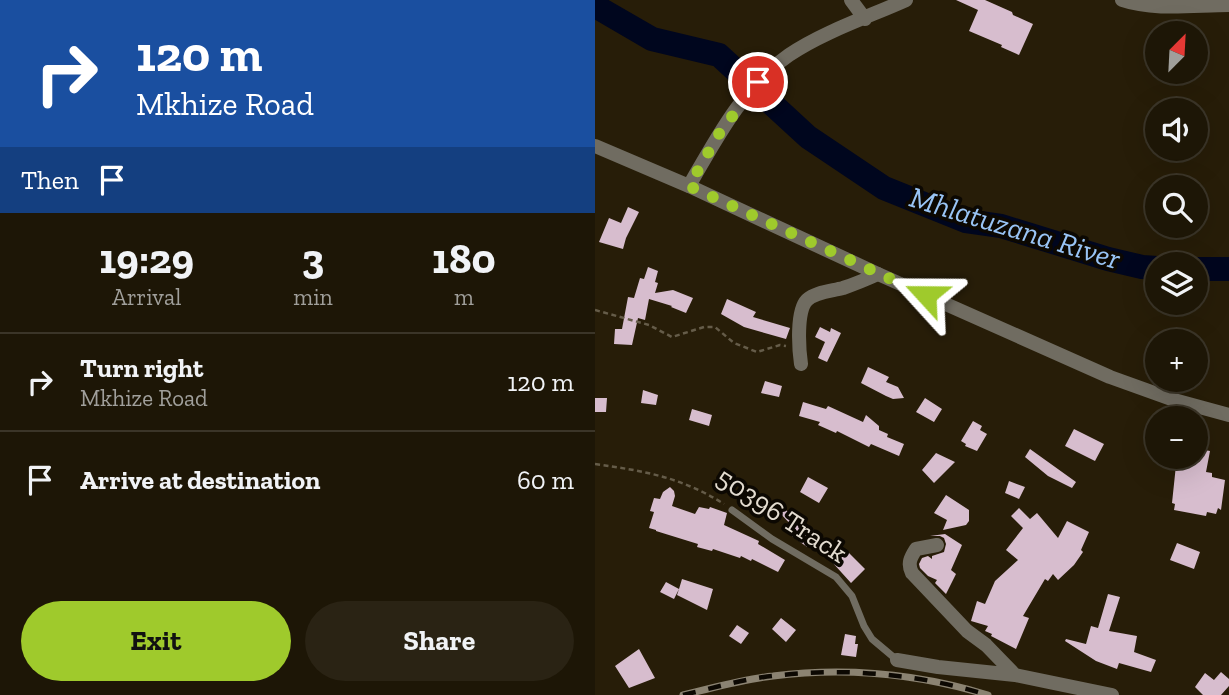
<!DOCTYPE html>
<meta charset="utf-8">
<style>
body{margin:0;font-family:"Zilla Slab",serif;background:#2a2314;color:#f1f3f6;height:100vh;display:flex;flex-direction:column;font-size:26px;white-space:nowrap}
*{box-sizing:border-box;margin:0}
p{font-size:23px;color:#a09f9b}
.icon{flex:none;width:38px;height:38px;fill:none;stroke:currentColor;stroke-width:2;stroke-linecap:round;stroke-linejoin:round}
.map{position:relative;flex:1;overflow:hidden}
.sheet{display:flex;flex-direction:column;background:#1d1606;width:595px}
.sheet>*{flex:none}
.hud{background:#1a4fa0;color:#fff;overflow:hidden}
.needle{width:46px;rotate:24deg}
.buttons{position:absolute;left:550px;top:21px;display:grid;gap:14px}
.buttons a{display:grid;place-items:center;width:63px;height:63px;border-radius:50%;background:#1d1606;box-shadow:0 7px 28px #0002,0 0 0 2px #3b3528;font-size:35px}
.pin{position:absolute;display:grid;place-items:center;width:60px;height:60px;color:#fff;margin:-30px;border:4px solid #fff;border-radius:50%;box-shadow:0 2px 7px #0007}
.me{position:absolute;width:77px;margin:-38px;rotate:294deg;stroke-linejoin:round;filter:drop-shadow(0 0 5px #0008)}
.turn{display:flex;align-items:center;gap:24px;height:147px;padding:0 21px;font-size:32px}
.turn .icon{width:91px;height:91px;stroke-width:2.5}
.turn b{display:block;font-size:49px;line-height:60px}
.then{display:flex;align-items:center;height:66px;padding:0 21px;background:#0003;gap:14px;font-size:26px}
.eta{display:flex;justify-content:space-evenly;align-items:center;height:119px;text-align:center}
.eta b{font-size:42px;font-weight:700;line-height:49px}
.cta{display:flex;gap:14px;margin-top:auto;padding:14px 21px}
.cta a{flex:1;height:80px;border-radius:42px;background:#9fca2c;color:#111;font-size:28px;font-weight:700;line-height:80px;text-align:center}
.cta a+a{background:#2a2314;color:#f1f3f6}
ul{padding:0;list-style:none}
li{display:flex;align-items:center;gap:21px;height:98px;padding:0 21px;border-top:2px solid #3b3528}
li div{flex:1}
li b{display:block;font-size:26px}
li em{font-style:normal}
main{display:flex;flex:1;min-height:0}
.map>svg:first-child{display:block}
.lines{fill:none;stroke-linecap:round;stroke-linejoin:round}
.river{stroke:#00061e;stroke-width:24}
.building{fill:#d7bdce}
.path{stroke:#655c49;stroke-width:2.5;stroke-dasharray:5 3.5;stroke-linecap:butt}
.service{stroke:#706c61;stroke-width:7}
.minor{stroke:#706c61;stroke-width:14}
.tertiary{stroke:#706c61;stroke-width:14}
.rail-casing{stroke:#8b8372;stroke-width:7}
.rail{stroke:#0c0802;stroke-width:4.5;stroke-dasharray:13;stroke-linecap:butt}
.route{stroke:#9fca2c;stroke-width:12;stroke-dasharray:0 21.6}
.labels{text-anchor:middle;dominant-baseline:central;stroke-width:7;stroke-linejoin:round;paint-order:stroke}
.street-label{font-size:28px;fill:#e3dcd0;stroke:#0c0802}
.water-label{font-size:30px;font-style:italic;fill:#99c4f5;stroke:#0c0802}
</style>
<main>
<section class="sheet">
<div class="hud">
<div class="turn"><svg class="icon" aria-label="right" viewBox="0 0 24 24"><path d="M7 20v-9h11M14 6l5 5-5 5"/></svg><div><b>120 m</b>Mkhize Road</div></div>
<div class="then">Then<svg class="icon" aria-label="arrive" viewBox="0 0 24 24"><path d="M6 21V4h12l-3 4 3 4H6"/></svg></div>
</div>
<div class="eta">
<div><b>19:29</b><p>Arrival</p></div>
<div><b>3</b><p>min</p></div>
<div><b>180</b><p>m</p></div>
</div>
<ul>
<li><svg class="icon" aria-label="right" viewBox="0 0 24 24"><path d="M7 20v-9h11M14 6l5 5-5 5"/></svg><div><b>Turn right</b><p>Mkhize Road</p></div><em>120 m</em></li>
<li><svg class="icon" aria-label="arrive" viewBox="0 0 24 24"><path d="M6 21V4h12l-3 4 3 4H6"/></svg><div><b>Arrive at destination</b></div><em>60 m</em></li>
</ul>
<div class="cta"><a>Exit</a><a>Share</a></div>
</section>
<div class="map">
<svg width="634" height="695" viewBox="0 0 634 695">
<rect width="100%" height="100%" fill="#271d08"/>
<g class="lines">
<path class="river" d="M0,6L57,39L124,55L213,137L289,188L371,221L406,226L513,259L547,267L562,268
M600,269H634"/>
</g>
<path class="building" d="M361,0H390L417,12L418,15L438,24L424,55L406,47L407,45L374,31L383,10Z
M33,207L44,212L31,238L28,249L4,242L14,218L26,223Z
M53,267L63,271L60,282L63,283L60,293L78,290L98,298L91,313L76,307L77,306L54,299L50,320L43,318L37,345L19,344L20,329H27L33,297L39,298L45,278L49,279Z
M132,299L161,312L158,317L195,328L191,339L149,327L126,314Z
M225,327L235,332L236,328L246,333L232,362L223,358L230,342L220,337Z
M273,367L294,377L291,382L303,387L309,398L298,399L291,396L266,383Z
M170,381L187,386L184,397L166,393Z
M48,390L63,395L61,405L46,403Z
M0,398H12L11,412H0Z
M330,398L347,409L339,422L321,412Z
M208,402L231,409L233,406L268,422L271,415L284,426V430L293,434L292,437L309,444L304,456L276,444L274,447L242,431L241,433L223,425L225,422L204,416Z
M97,409L117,415L114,426L94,420Z
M378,421L387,426L385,430L392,434L382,451L370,446L371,444L366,441Z
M479,429L509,444L500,461L470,446Z
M600,448L615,451L611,472L617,473V477L630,480L626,510L623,508L621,514L612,512L611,516L579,510L580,504L577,503L581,465L587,466L588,457H600Z
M435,449L481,482L477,488L453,476L430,457Z
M341,453L360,462L339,483L327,470Z
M213,477L233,488L224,503L205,492Z
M414,481L430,487L424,499L410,493Z
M75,487L79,491L80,496L77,506L100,514L104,507L114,509L115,507L132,513L129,525L164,541L163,544L190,560L183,572L157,559L156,561L146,556L145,558L118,549L117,551L102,547L103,544L61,531V530L54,528L59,512L55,511L59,498L65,499L68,492Z
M351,495L374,510V521L371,525L348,530L352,520L339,513Z
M185,506L222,532L212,547L197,536L201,530L182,510Z
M424,508L435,519L442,513L463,538L472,521L494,532L486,550L488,552L479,565L463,580L458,574L453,581L450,579L428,616L434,618L421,649L396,636L397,634L390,631L393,626L376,621L382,601L390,604L400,581L423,560L411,550L428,528L416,516Z
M350,534L367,545L356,570L361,574L351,594L340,583L342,580L333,576L325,568L324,564L327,558L333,556L337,559V556L349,552L351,544L349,538L345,536H335Z
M582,543L605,552L599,569L575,560Z
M250,549L270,569L256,583L237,562Z
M87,579L118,589L112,610L82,595L84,589L79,599L65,592L71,582L84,589Z
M513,594L525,597L514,631L542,636L539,652L561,660L556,672L524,663L522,669L501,661L470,641L471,639L491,644L496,626L503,628Z
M186,618L201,630L191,642L177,629Z
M142,625L154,633L146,644L134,636Z
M250,634L261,636L260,644H263L261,657L246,655Z
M44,649L60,678L34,688L20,666Z
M626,672L634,679V686L626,695H608L600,687L610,673L619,680Z"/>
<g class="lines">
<path class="path" d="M0,310L54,325L77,337L109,327H120L139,343L162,352L185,345L191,346
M0,464C49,471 86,477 129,504"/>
<path class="service" d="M137,510L177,539L241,577L257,596L269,626L277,639L302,660"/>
<path class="minor" d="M256,0L270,19
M527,0C559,11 601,5 634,5
M94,186C121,139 148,87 194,55C228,32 273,17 311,0
M206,364C204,350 201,311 212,300C220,292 237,291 248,288C260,284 272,279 283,274
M342,545L321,549C316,557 312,563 317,573L372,631L391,645L420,675
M302,660L343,667L420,675L517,695"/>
<path class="tertiary" d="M0,146L94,186L283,274L515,377L579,400L634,415"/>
<g class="rail-casing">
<path id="rail" d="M88,695C118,688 148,679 178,676C250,667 324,674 393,695"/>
</g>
<use href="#rail" class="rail"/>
</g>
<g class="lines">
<path class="route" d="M163,82L124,134L94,186L331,295"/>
</g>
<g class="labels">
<g class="street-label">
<text transform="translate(187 515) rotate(33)">50396 Track</text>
</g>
<g class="water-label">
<text transform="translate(420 228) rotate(17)">Mhlatuzana River</text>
</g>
</g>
</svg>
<div class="buttons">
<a><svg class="needle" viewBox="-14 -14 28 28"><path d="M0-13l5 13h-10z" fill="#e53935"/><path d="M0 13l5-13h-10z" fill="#a09f9b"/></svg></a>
<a><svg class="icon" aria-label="sound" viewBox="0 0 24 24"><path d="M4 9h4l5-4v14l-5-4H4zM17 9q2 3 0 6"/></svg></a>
<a><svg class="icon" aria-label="search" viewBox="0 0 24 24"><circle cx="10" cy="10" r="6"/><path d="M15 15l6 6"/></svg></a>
<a><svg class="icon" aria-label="layers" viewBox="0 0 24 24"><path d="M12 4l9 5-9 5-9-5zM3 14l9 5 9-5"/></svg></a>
<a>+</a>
<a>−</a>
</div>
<div class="pin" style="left:163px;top:82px;background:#d93025"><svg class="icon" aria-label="arrive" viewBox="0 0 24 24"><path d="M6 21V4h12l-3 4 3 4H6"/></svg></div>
<svg class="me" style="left:331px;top:295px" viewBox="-20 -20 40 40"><path d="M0-17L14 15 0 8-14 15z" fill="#9fca2c" stroke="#fff" stroke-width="4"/></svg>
</div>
</main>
